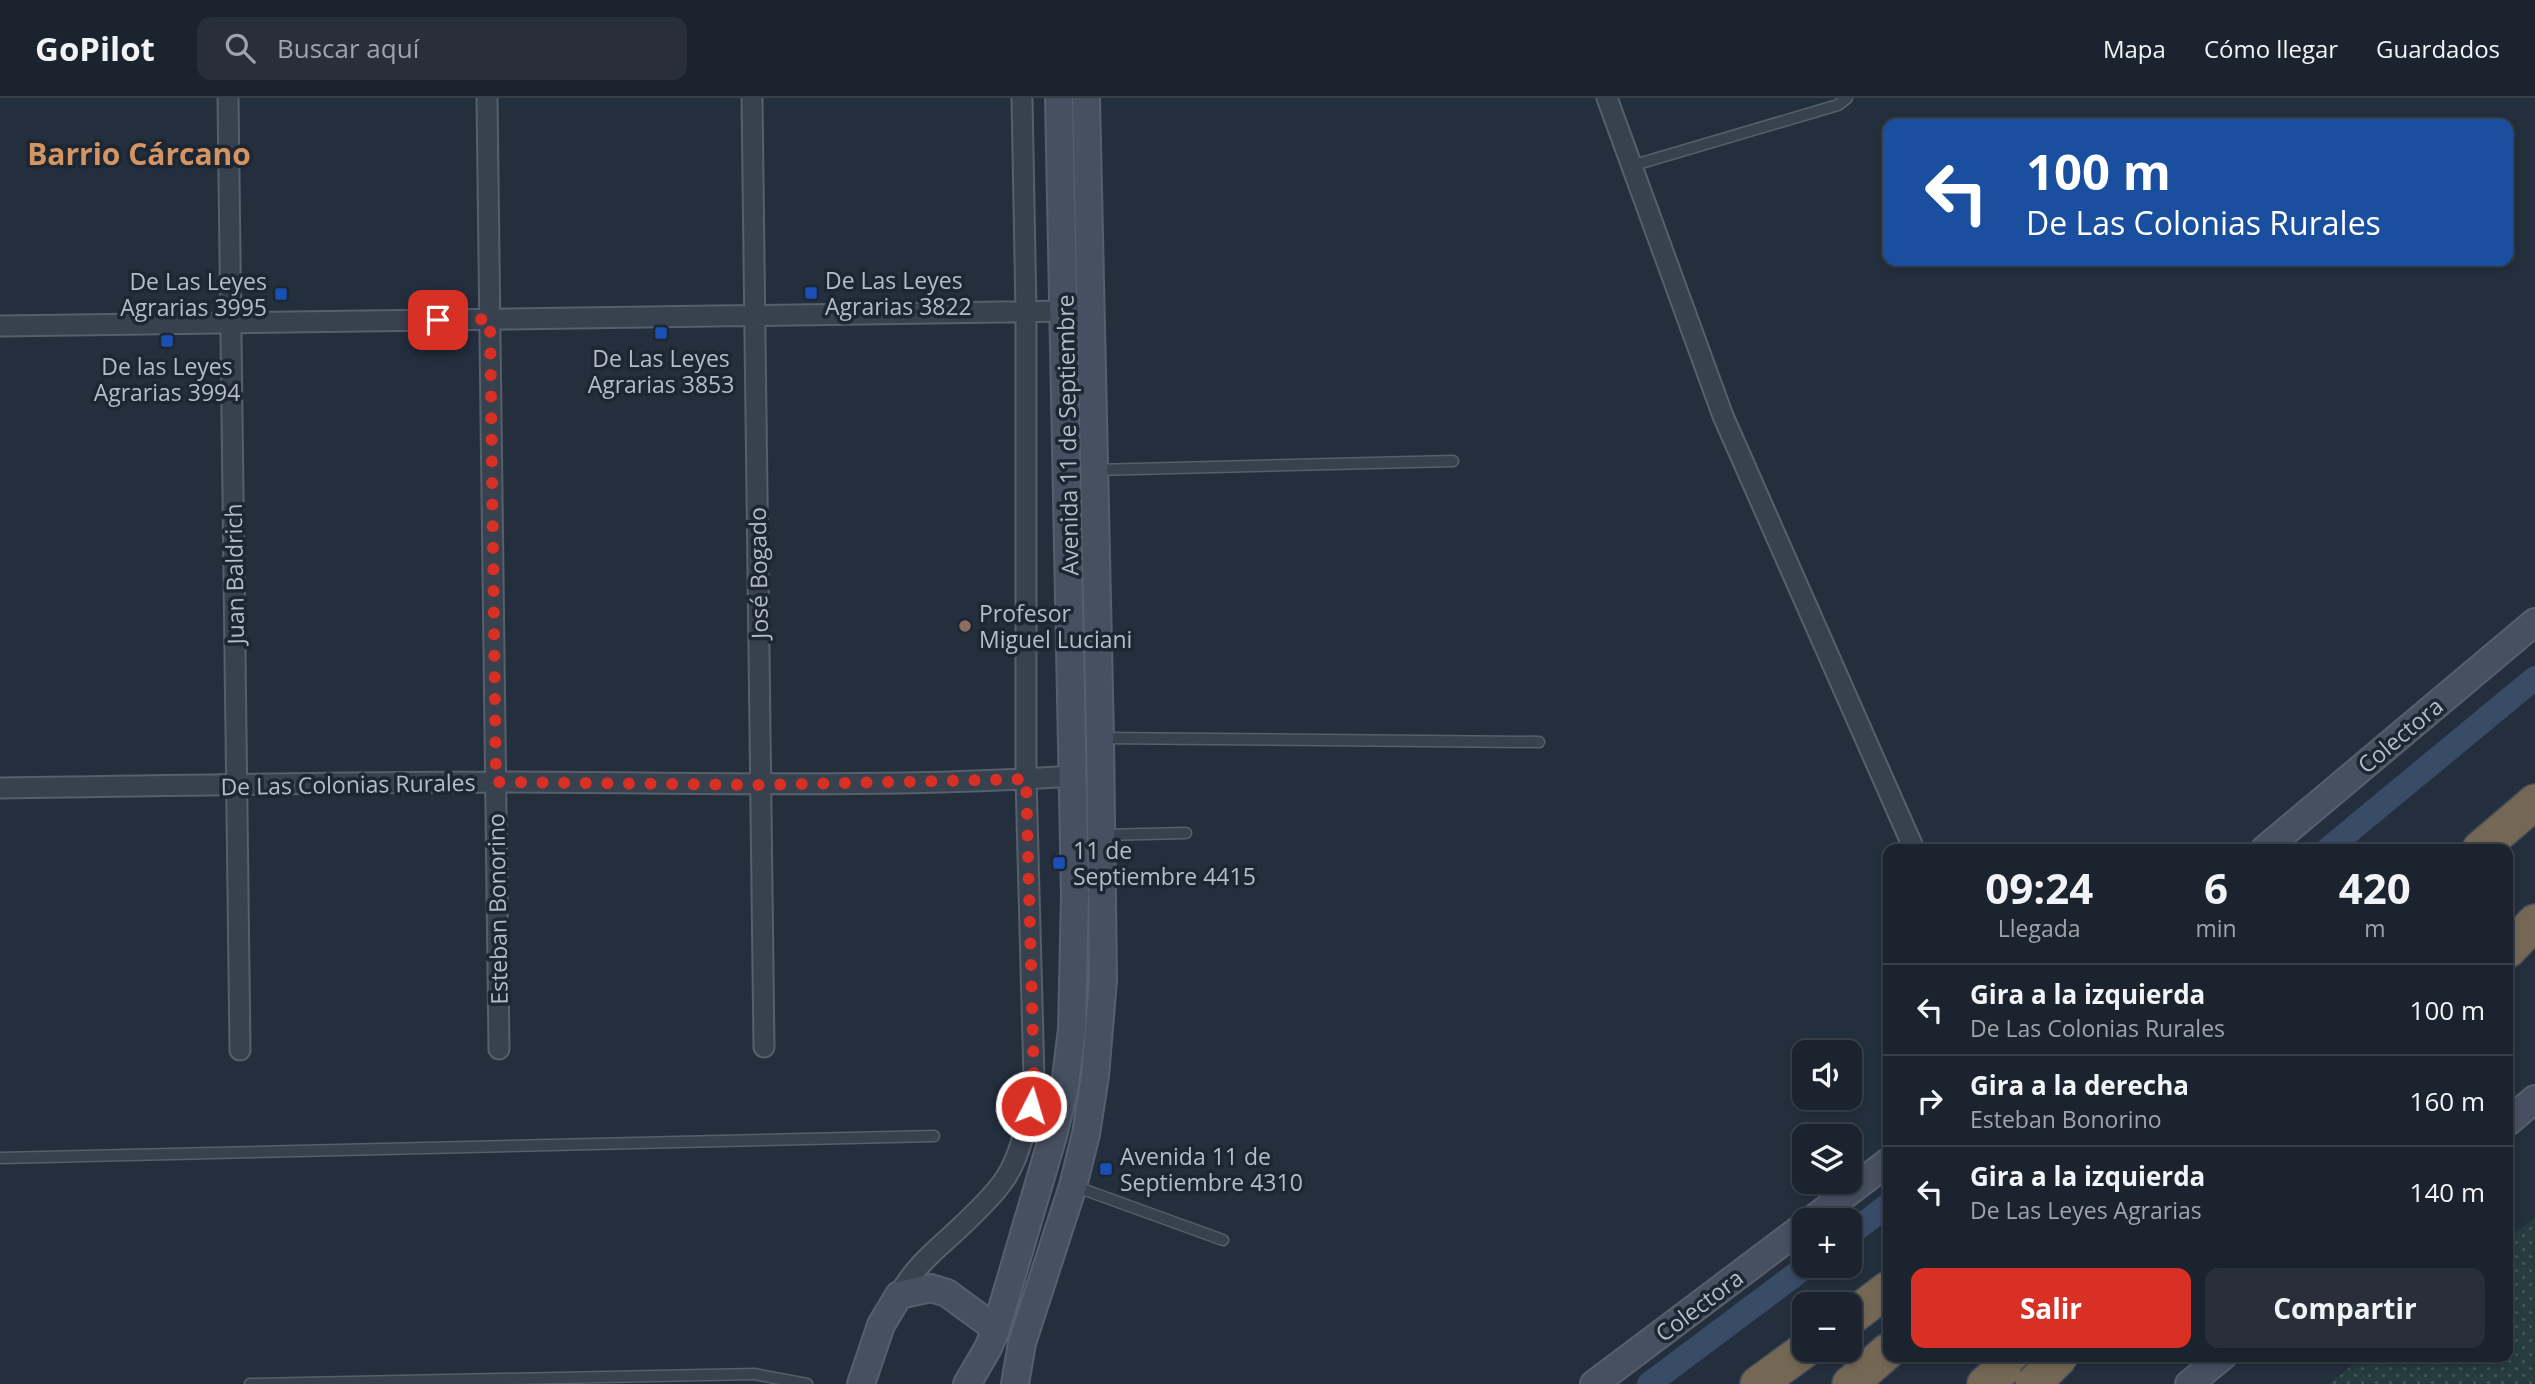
<!DOCTYPE html>
<html lang="es">
<meta charset="utf-8">
<style>
body{margin:0;font-family:"Open Sans",sans-serif;background:#282f3a;color:#f1f3f6;height:100vh;display:flex;flex-direction:column;font-size:26px;white-space:nowrap}
*{box-sizing:border-box;margin:0}
p{font-size:23px;color:#a0a4aa}
.icon{flex:none;width:38px;height:38px;fill:none;stroke:currentColor;stroke-width:2;stroke-linecap:round;stroke-linejoin:round}
.map{position:relative;flex:1;overflow:hidden}
.sheet{position:absolute;left:1883px;top:746px;width:630px;height:518px;display:flex;flex-direction:column;background:#1b232e;border-radius:14px;box-shadow:0 4px 10px #0003,0 0 0 2px #39404a}
.sheet>*{flex:none}
.banner{position:absolute;left:1883px;top:21px;width:630px;height:147px;border-radius:14px;box-shadow:0 4px 10px #0003,0 0 0 2px #39404a;background:#1a4fa0;color:#fff;overflow:hidden}
.buttons{position:absolute;left:1792px;top:942px;display:grid;gap:14px}
.buttons a{display:grid;place-items:center;width:70px;height:70px;border-radius:14px;background:#1b232e;box-shadow:0 4px 10px #0003,0 0 0 2px #39404a;font-size:35px}
.pin{position:absolute;display:grid;place-items:center;width:60px;height:60px;color:#fff;margin:-30px;border-radius:14px;box-shadow:0 4px 10px #0006}
.me{position:absolute;width:77px;margin:-38px;rotate:5deg;stroke-linejoin:round;filter:drop-shadow(0 0 5px #0008)}
.turn{display:flex;align-items:center;gap:24px;height:147px;padding:0 28px;font-size:32px}
.turn .icon{width:91px;height:91px;stroke-width:2.5}
.turn b{display:block;font-size:49px;line-height:60px}
.eta{display:flex;justify-content:space-evenly;align-items:center;height:119px;text-align:center}
.eta b{font-size:42px;font-weight:700;line-height:49px}
.action{display:flex;gap:14px;margin-top:auto;padding:14px 28px}
.action a{flex:1;height:80px;border-radius:14px;background:#d93025;color:#fff;font-size:28px;font-weight:700;line-height:80px;text-align:center}
.action a+a{background:#282f3a;color:#f1f3f6}
ul{padding:0;list-style:none}
li{display:flex;align-items:center;gap:21px;height:91px;padding:0 28px;border-top:2px solid #39404a}
li div{flex:1}
li b{display:block;font-size:26px}
li em{font-style:normal}
header{display:flex;align-items:center;gap:42px;box-sizing:border-box;height:98px;padding:0 35px;background:#1b232e;border-bottom:2px solid #39404a}
header strong{font-size:33px}
nav{display:flex;gap:38px;margin-inline-start:auto;font-size:24px}
.search{width:490px;height:63px;background:#282f3a;display:flex;align-items:center;gap:18px;box-sizing:border-box;padding:0 24px;border-radius:14px;color:#a0a4aa;font-size:26px}
.map>svg:first-child{display:block}
.grass{fill:url(#grass-dots)}
.lines{fill:none;stroke-linecap:round;stroke-linejoin:round}
.canal{stroke:#394c67;stroke-width:24}
.lane-casing{stroke:#565f6c;stroke-width:13}
.street-casing{stroke:#565f6c;stroke-width:23}
.secondary-casing{stroke:#565f6c;stroke-width:30}
.highway-casing{stroke:#434c59;stroke-width:38}
.lane{stroke:#38414e;stroke-width:10}
.street{stroke:#38414e;stroke-width:19}
.secondary{stroke:#465061;stroke-width:26}
.highway{stroke:#746855;stroke-width:35}
.highway-bridge-casing{stroke:#434c59;stroke-width:38;stroke-linecap:butt}
.highway-bridge{stroke:#746855;stroke-width:35}
.route{stroke:#d93025;stroke-width:12;stroke-dasharray:0 21.6}
.transit-dot{fill:#1a4fb4;stroke:#1d2633;stroke-width:2.5}
.education-dot{fill:#8d6e63;stroke:#1d2633;stroke-width:2.5}
.labels{text-anchor:middle;dominant-baseline:central;stroke-width:7;stroke-linejoin:round;paint-order:stroke}
.poi-label{font-size:23px;fill:#b4bcc9;stroke:#1d2633;text-anchor:start}
.street-label{font-size:23px;fill:#b4bcc9;stroke:#1d2633}
.district-label{font-size:30px;font-weight:bold;fill:#d59563;stroke:#1d2633}
</style>
<header>
<strong>GoPilot</strong>
<div class="search"><svg class="icon" aria-label="search" viewBox="0 0 24 24"><circle cx="10" cy="10" r="6"/><path d="M15 15l6 6"/></svg>Buscar aquí</div>
<nav><a>Mapa</a><a>Cómo llegar</a><a>Guardados</a></nav>
</header>
<div class="map">
<svg width="2535" height="1286" viewBox="0 0 2535 1286">
<defs>
<pattern id="grass-dots" width="8" height="8" patternUnits="userSpaceOnUse" patternTransform="scale(1.75)"><rect width="8" height="8" fill="#263c3f"/><path d="M2 2h.1M6 6h.1" fill="none" stroke="#435659" stroke-width="1.8" stroke-linecap="round"/></pattern>
</defs>
<rect width="100%" height="100%" fill="#242f3e"/>
<path class="grass" d="M2535,1119V1286H2329L2364,1258H2508V1141Z"/>
<g class="lines">
<path class="canal" d="M2328,751L2535,580
M1850,1136L1888,1107
M1649,1286L1808,1167"/>
<g class="lane-casing">
<path id="lane" d="M1631,68L1838,7L1847,0
M1095,372L1453,363
M1101,640L1539,644
M1102,737L1186,735
M0,1060L934,1038
M1074,1088L1223,1142
M250,1286L754,1276L807,1286"/>
</g>
<g class="street-casing">
<path id="street" d="M228,0L240,952
M487,0L499,951
M752,0L764,949
M1607,0L1723,318L1914,751
M0,228L1077,213
M0,690C165,688 331,684 496,684C688,684 881,691 1073,678
M899,1197C912,1172 932,1155 953,1136C970,1120 988,1104 1002,1085C1022,1059 1030,1013 1034,981L1026,681V214L1022,0"/>
</g>
<g class="secondary-casing">
<path id="secondary" d="M2265,751L2535,524
M2508,1024L2535,1001
M1812,1122L1888,1064
M861,1286L881,1227L899,1197L931,1190L947,1195L996,1231
M967,1286L988,1250L996,1231L1053,1038L1065,988L1072,931L1075,797L1059,0
M1015,1286L1022,1245L1073,1088L1086,1036L1095,978L1103,882L1100,640L1086,0
M1594,1286L1804,1128
M2189,1286L2223,1258"/>
</g>
<g class="highway-casing">
<path id="highway" d="M2480,751L2535,704
M2508,852L2535,824
M1850,1220L1888,1191
M1758,1286L1806,1251
M1850,1286L1888,1253
M1985,1286L2018,1258"/>
</g>
<use href="#lane" class="lane"/>
<use href="#street" class="street"/>
<use href="#secondary" class="secondary"/>
<use href="#highway" class="highway"/>
<g class="highway-bridge-casing">
<path id="highway-bridge" d="M2033,1286L2061,1258"/>
</g>
<use href="#highway-bridge" class="highway-bridge"/>
</g>
<g class="lines">
<path class="route" d="M438,222L490,221L496,684L761,687L1026,681L1034,981L1031,1008"/>
</g>
<g class="transit-dot">
<rect x="804" y="188" width="14" height="14" rx="3.5"/>
<rect x="274" y="189" width="14" height="14" rx="3.5"/>
<rect x="654" y="228" width="14" height="14" rx="3.5"/>
<rect x="160" y="236" width="14" height="14" rx="3.5"/>
<rect x="1052" y="758" width="14" height="14" rx="3.5"/>
<rect x="1099" y="1064" width="14" height="14" rx="3.5"/>
</g>
<circle class="education-dot" cx="965" cy="528" r="7"/>
<g class="labels">
<g class="poi-label">
<text x="825" y="182">De Las Leyes<tspan x="825" dy="26">Agrarias 3822</tspan></text>
<text x="267" y="183" text-anchor="end">De Las Leyes<tspan x="267" dy="26">Agrarias 3995</tspan></text>
<text x="661" y="260" text-anchor="middle">De Las Leyes<tspan x="661" dy="26">Agrarias 3853</tspan></text>
<text x="167" y="268" text-anchor="middle">De las Leyes<tspan x="167" dy="26">Agrarias 3994</tspan></text>
<text x="979" y="515">Profesor<tspan x="979" dy="26">Miguel Luciani</tspan></text>
<text x="1073" y="752">11 de<tspan x="1073" dy="26">Septiembre 4415</tspan></text>
<text x="1120" y="1058">Avenida 11 de<tspan x="1120" dy="26">Septiembre 4310</tspan></text>
</g>
<g class="street-label">
<text transform="translate(1067 337) rotate(-91)">Avenida 11 de Septiembre</text>
<text transform="translate(758 475) rotate(-91)">José Bogado</text>
<text transform="translate(234 476) rotate(-91)">Juan Baldrich</text>
<text transform="translate(2400 637) rotate(-40)">Colectora</text>
<text transform="translate(348 686) rotate(-1)">De Las Colonias Rurales</text>
<text transform="translate(497 811) rotate(-91)">Esteban Bonorino</text>
<text transform="translate(1699 1207) rotate(-37)">Colectora</text>
</g>
<g class="district-label">
<text x="139" y="55">Barrio Cárcano</text>
</g>
</g>
</svg>
<div class="buttons">
<a><svg class="icon" aria-label="sound" viewBox="0 0 24 24"><path d="M4 9h4l5-4v14l-5-4H4zM17 9q2 3 0 6"/></svg></a>
<a><svg class="icon" aria-label="layers" viewBox="0 0 24 24"><path d="M12 4l9 5-9 5-9-5zM3 14l9 5 9-5"/></svg></a>
<a>+</a>
<a>−</a>
</div>
<div class="pin" style="left:438px;top:222px;background:#d93025"><svg class="icon" aria-label="arrive" viewBox="0 0 24 24"><path d="M6 21V4h12l-3 4 3 4H6"/></svg></div>
<svg class="me" style="left:1031px;top:1008px" viewBox="-20 -20 40 40"><circle r="17" fill="#d93025" stroke="#fff" stroke-width="3"/><path d="M0-11L8 9 0 5-8 9z" fill="#fff"/></svg>
<div class="banner">
<div class="turn"><svg class="icon" aria-label="left" viewBox="0 0 24 24"><path d="M17 20v-9H6M10 6l-5 5 5 5"/></svg><div><b>100 m</b>De Las Colonias Rurales</div></div>
</div>
<section class="sheet">
<div class="eta">
<div><b>09:24</b><p>Llegada</p></div>
<div><b>6</b><p>min</p></div>
<div><b>420</b><p>m</p></div>
</div>
<ul>
<li><svg class="icon" aria-label="left" viewBox="0 0 24 24"><path d="M17 20v-9H6M10 6l-5 5 5 5"/></svg><div><b>Gira a la izquierda</b><p>De Las Colonias Rurales</p></div><em>100 m</em></li>
<li><svg class="icon" aria-label="right" viewBox="0 0 24 24"><path d="M7 20v-9h11M14 6l5 5-5 5"/></svg><div><b>Gira a la derecha</b><p>Esteban Bonorino</p></div><em>160 m</em></li>
<li><svg class="icon" aria-label="left" viewBox="0 0 24 24"><path d="M17 20v-9H6M10 6l-5 5 5 5"/></svg><div><b>Gira a la izquierda</b><p>De Las Leyes Agrarias</p></div><em>140 m</em></li>
</ul>
<div class="action"><a>Salir</a><a>Compartir</a></div>
</section>
</div>
